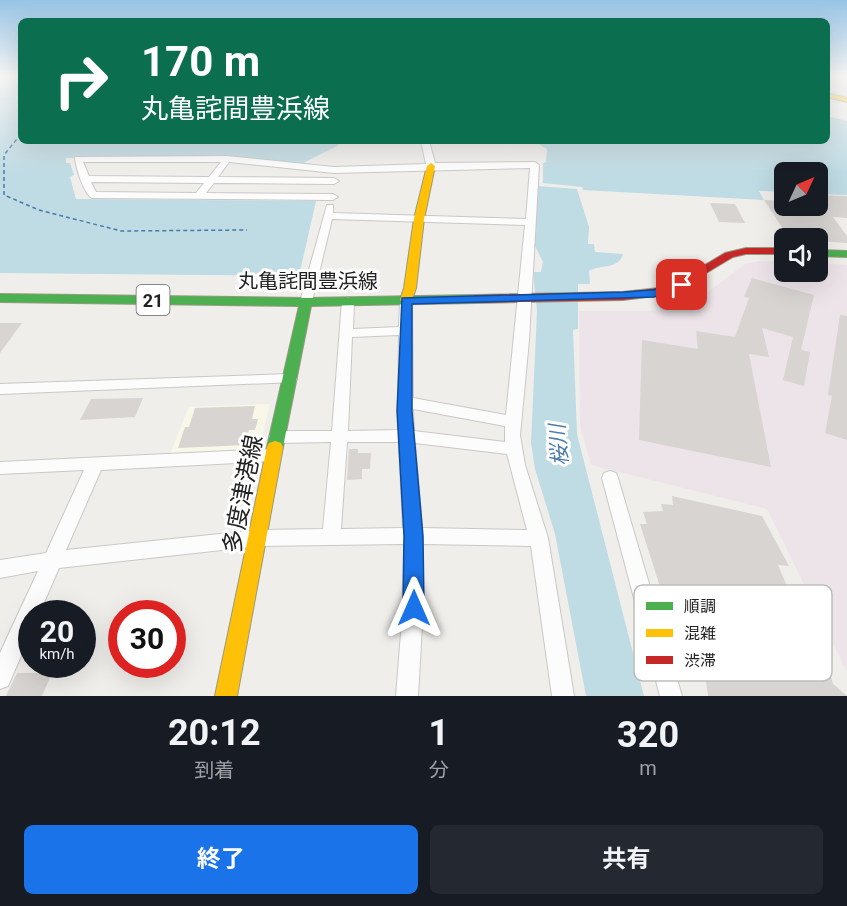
<!DOCTYPE html>
<html lang="ja">
<meta charset="utf-8">
<style>
body{margin:0;font-family:Roboto,"Noto Sans JP",sans-serif;background:#242831;color:#f1f3f6;height:100vh;display:flex;flex-direction:column;font-size:22px;white-space:nowrap}
*{box-sizing:border-box;margin:0}
p{font-size:20px;color:#9ea1a6}
.icon{flex:none;width:33px;height:33px;fill:none;stroke:currentColor;stroke-width:2;stroke-linecap:round;stroke-linejoin:round}
.map{position:relative;height:696px;overflow:hidden}
.panel{display:flex;flex-direction:column;background:#171b24;flex:1}
.panel>*{flex:none}
.hud{position:absolute;left:18px;top:18px;width:812px;height:126px;border-radius:9px;box-shadow:0 6px 24px #0002;background:#0b6e4f;color:#fff;overflow:hidden}
.needle{width:39px;rotate:46deg}
.tools{position:absolute;left:774px;top:162px;display:grid;gap:12px}
.tools a{display:grid;place-items:center;width:54px;height:54px;border-radius:9px;background:#171b24;box-shadow:0 6px 24px #0002;font-size:30px}
.speed{position:absolute;left:18px;top:600px;display:flex;gap:12px;font-size:30px;font-weight:700;text-align:center}
.speed>*{display:grid;place-content:center;width:78px;height:78px;border-radius:50%;background:#171b24;box-shadow:0 6px 24px #0002;line-height:1}
.speed small{font-size:15px;font-weight:400}
.speed .limit{border:9px solid #d22;background:#fff;color:#111}
.pin{position:absolute;display:grid;place-items:center;width:51px;height:51px;color:#fff;margin:-26px;border-radius:12px;box-shadow:0 3px 9px #0006}
.me{position:absolute;width:66px;margin:-33px;rotate:0deg;stroke-linejoin:round;filter:drop-shadow(0 0 4px #0008)}
.turn{display:flex;align-items:center;gap:21px;height:126px;padding:0 24px;font-size:27px}
.turn .icon{width:78px;height:78px;stroke-width:2.5}
.turn b{display:block;font-size:42px;line-height:51px}
.eta{display:flex;justify-content:space-evenly;align-items:center;height:102px;text-align:center}
.eta b{font-size:36px;font-weight:700;line-height:42px}
.action{display:flex;gap:12px;margin-top:auto;padding:12px 24px}
.action a{flex:1;height:69px;border-radius:9px;background:#1a73e8;color:#fff;font-size:24px;font-weight:700;line-height:69px;text-align:center}
.action a+a{background:#242831;color:#f1f3f6}
.map>svg:first-child{display:block}
.industrial{fill:#ede4e9}
.education{fill:#f8f7e8}
.parking{fill:#e0dfde}
.water{fill:#bfdbe3}
.lines{fill:none;stroke-linecap:round;stroke-linejoin:round}
.ferry{stroke:#4a7aab;stroke-width:1.5;stroke-dasharray:4 3;stroke-linecap:butt}
.building{fill:#d7d4d2}
.street-casing{stroke:#c9c8c7;stroke-width:2}
.fast-casing{stroke:#999a82;stroke-width:2}
.slow-casing{stroke:#999a82;stroke-width:2}
.jam-casing{stroke:#999a82;stroke-width:2}
.street{fill:#fdfcfc;fill-rule:evenodd}
.fast{fill:#4caf50;fill-rule:evenodd}
.slow{fill:#ffc107;fill-rule:evenodd}
.jam{fill:#c62828;fill-rule:evenodd}
.route{fill:#1a73e8;stroke:#114b97;stroke-width:1.5}
.labels{text-anchor:middle;dominant-baseline:central;stroke-width:6;stroke-linejoin:round;paint-order:stroke}
.shield{fill:#fff;stroke:#646464;stroke-width:1.5}
.shield-label{font-size:18px;font-weight:bold;fill:#222}
.street-label{font-size:20px;fill:#222;stroke:#fff}
.water-label{font-size:21px;font-style:italic;fill:#4a7aab;stroke:#fff}
.near-street-label{font-size:24px;fill:#222;stroke:#fff}
.key{fill:#fff;stroke:#bdbdbd;stroke-width:1.5}
.key-label{font-size:16px;fill:#222}
</style>
<div class="map">
<svg width="847" height="696" viewBox="0 0 847 696">
<rect width="100%" height="100%" fill="#f0eeeb"/>
<path class="industrial" d="M758,261L784,262V272H818V263L847,265V672L767,509L591,465L580,425L579,311H648L680,306L700,298L745,264Z"/>
<path class="education" d="M270,404L259,449L170,454L189,407Z"/>
<path class="parking" d="M827,76H847V97L827,92Z"/>
<path class="water" d="M21,76V141H341L337,146L303,163L219,157L66,158V163H70L74,175L70,177L76,199L316,201L299,276L0,273V82Z
M827,116L847,121V195L818,194V172H784V192L759,191L764,200L583,190L582,187L543,183V163L546,162L547,149L537,143H531L527,141H826Z
M538,186L577,189L589,227L588,244H594L595,252L623,254C619,270 600,264 589,271L590,284H578V329L573,330L577,434L644,696H586L555,534L535,469L531,443L537,311L533,272H541L543,262L534,244Z"/>
<g class="lines">
<path class="ferry" d="M21,134L4,155V195L39,210L121,231L247,230"/>
</g>
<path class="building" d="M818,195L847,196V218L833,217L847,236V243L818,241V238H789L764,200L784,201V206H828Z
M710,203L735,204L745,223L719,222Z
M752,278L814,295L801,350L810,352L804,386L783,380L793,337L762,328L769,357L749,354L771,467L639,440L642,340L698,349L696,331L735,337L749,298L744,297Z
M840,315L847,316V440L825,433L832,396L828,395Z
M0,323H22L0,353Z
M143,398L135,417L80,420L91,399Z
M255,406L252,419H258L255,430H249L245,445L178,448L185,427H189L195,408Z
M349,449H358V453H371L370,469H362V479L347,480Z
M672,496L762,516L789,566L778,565L787,586L773,587L805,651L828,667L833,684L847,696H708L706,682L708,672L697,657L683,659L640,524H647L643,512L663,511L661,504L673,505Z
M17,673H52L42,696H6Z"/>
<g class="lines">
<g class="street-casing">
<path id="street" d="M421,141H429L435,163L535,162L539,165L529,340L520,435L525,465L548,538L574,696H552L531,546L422,544L423,608L418,696H396L403,608L404,544L258,546L59,568L39,614H32V631L8,686L0,689V653L38,571L0,578V560L46,553L84,470L0,474V462L273,449L279,451L281,455L279,459L273,461L101,470L66,550L258,530L323,529L331,442L277,443L271,441L269,437L271,433L277,431H332L342,301L348,297L354,301L353,329L399,327L400,300L406,296L412,300L413,398L506,415L525,225L332,219L312,302L306,306L300,302L327,205H333V213L526,219L530,168L334,173L229,162L218,177L334,178L339,181L334,184L214,183L206,193L333,194L338,197L333,200L92,198C84,194 75,166 75,157L227,156L334,167L426,164ZM83,162H221L209,177L89,176ZM91,182L204,183L196,193L96,192ZM399,335L398,430L348,431L352,337ZM413,409L505,426V442L414,431ZM347,442H399L403,528L341,529ZM415,443L507,454L527,530L422,528Z
M290,374L295,376L297,379L295,382L0,394V384Z
M610,471L616,473L618,478L682,696H660L602,478L604,473Z"/>
</g>
<g class="fast-casing">
<path id="fast" d="M818,250L847,251V257L818,256Z
M0,294L306,298L475,295L481,299L475,303L311,306L283,447L281,451L275,453L269,451L267,447L299,306L0,302Z"/>
</g>
<g class="slow-casing">
<path id="slow" d="M826,93L847,98V102L826,97Z
M431,163L435,166L424,219L416,288L412,300L406,304L400,300L404,288L414,219L427,166Z
M275,441L281,443L283,447L237,696H215L267,447L269,443Z"/>
</g>
<g class="jam-casing">
<path id="jam" d="M746,248H784V254H746L733,257L671,294L623,300L475,303L469,299L475,295L623,292L668,287L725,253Z"/>
</g>
<use href="#street" class="street"/>
<use href="#fast" class="fast"/>
<use href="#slow" class="slow"/>
<use href="#jam" class="jam"/>
</g>
<linearGradient id="sky" x2="0" y2="1"><stop stop-color="#97c4e6"/><stop offset="0.44" stop-color="#f8f7f6"/><stop offset="1" stop-color="#f8f7f6" stop-opacity="0"/></linearGradient>
<rect width="847" height="173" fill="url(#sky)"/>
<path class="route" d="M682,282L688,285L686,288L654,297L412,304V411L423,536L424,608L421,615L414,618L406,615L403,608L404,536L397,411L402,298L624,292L653,290Z"/>
<g class="labels">
<rect class="shield" x="136.5" y="285" width="33" height="30" rx="4.5"/>
<g class="shield-label">
<text x="153" y="300">21</text>
</g>
<g class="street-label">
<text x="308" y="281">丸亀詫間豊浜線</text>
</g>
<g class="water-label">
<text transform="translate(559 445) rotate(-95)">桜川</text>
</g>
<g class="near-street-label">
<text transform="translate(243 494) rotate(-79)">多度津港線</text>
</g>
</g>
<rect x="634" y="585" width="198" height="96" rx="9" class="key"/>
<rect x="646" y="602" width="27" height="8" fill="#4caf50"/>
<rect x="646" y="629" width="27" height="8" fill="#ffc107"/>
<rect x="646" y="656" width="27" height="8" fill="#c62828"/>
<g class="key-label">
<text x="684" y="612">順調</text>
<text x="684" y="639">混雑</text>
<text x="684" y="666">渋滞</text>
</g>
</svg>
<div class="tools">
<a><svg class="needle" viewBox="-14 -14 28 28"><path d="M0-13l5 13h-10z" fill="#e53935"/><path d="M0 13l5-13h-10z" fill="#9ea1a6"/></svg></a>
<a><svg class="icon" aria-label="sound" viewBox="0 0 24 24"><path d="M4 9h4l5-4v14l-5-4H4zM17 9q2 3 0 6"/></svg></a>
</div>
<div class="speed"><div>20<small>km/h</small></div><div class="limit">30</div></div>
<div class="pin" style="left:682px;top:285px;background:#d93025"><svg class="icon" aria-label="arrive" viewBox="0 0 24 24"><path d="M6 21V4h12l-3 4 3 4H6"/></svg></div>
<svg class="me" style="left:414px;top:608px" viewBox="-20 -20 40 40"><path d="M0-17L14 15 0 8-14 15z" fill="#1a73e8" stroke="#fff" stroke-width="4"/></svg>
<div class="hud">
<div class="turn"><svg class="icon" aria-label="right" viewBox="0 0 24 24"><path d="M7 20v-9h11M14 6l5 5-5 5"/></svg><div><b>170 m</b>丸亀詫間豊浜線</div></div>
</div>
</div>
<section class="panel">
<div class="eta">
<div><b>20:12</b><p>到着</p></div>
<div><b>1</b><p>分</p></div>
<div><b>320</b><p>m</p></div>
</div>
<div class="action"><a>終了</a><a>共有</a></div>
</section>
